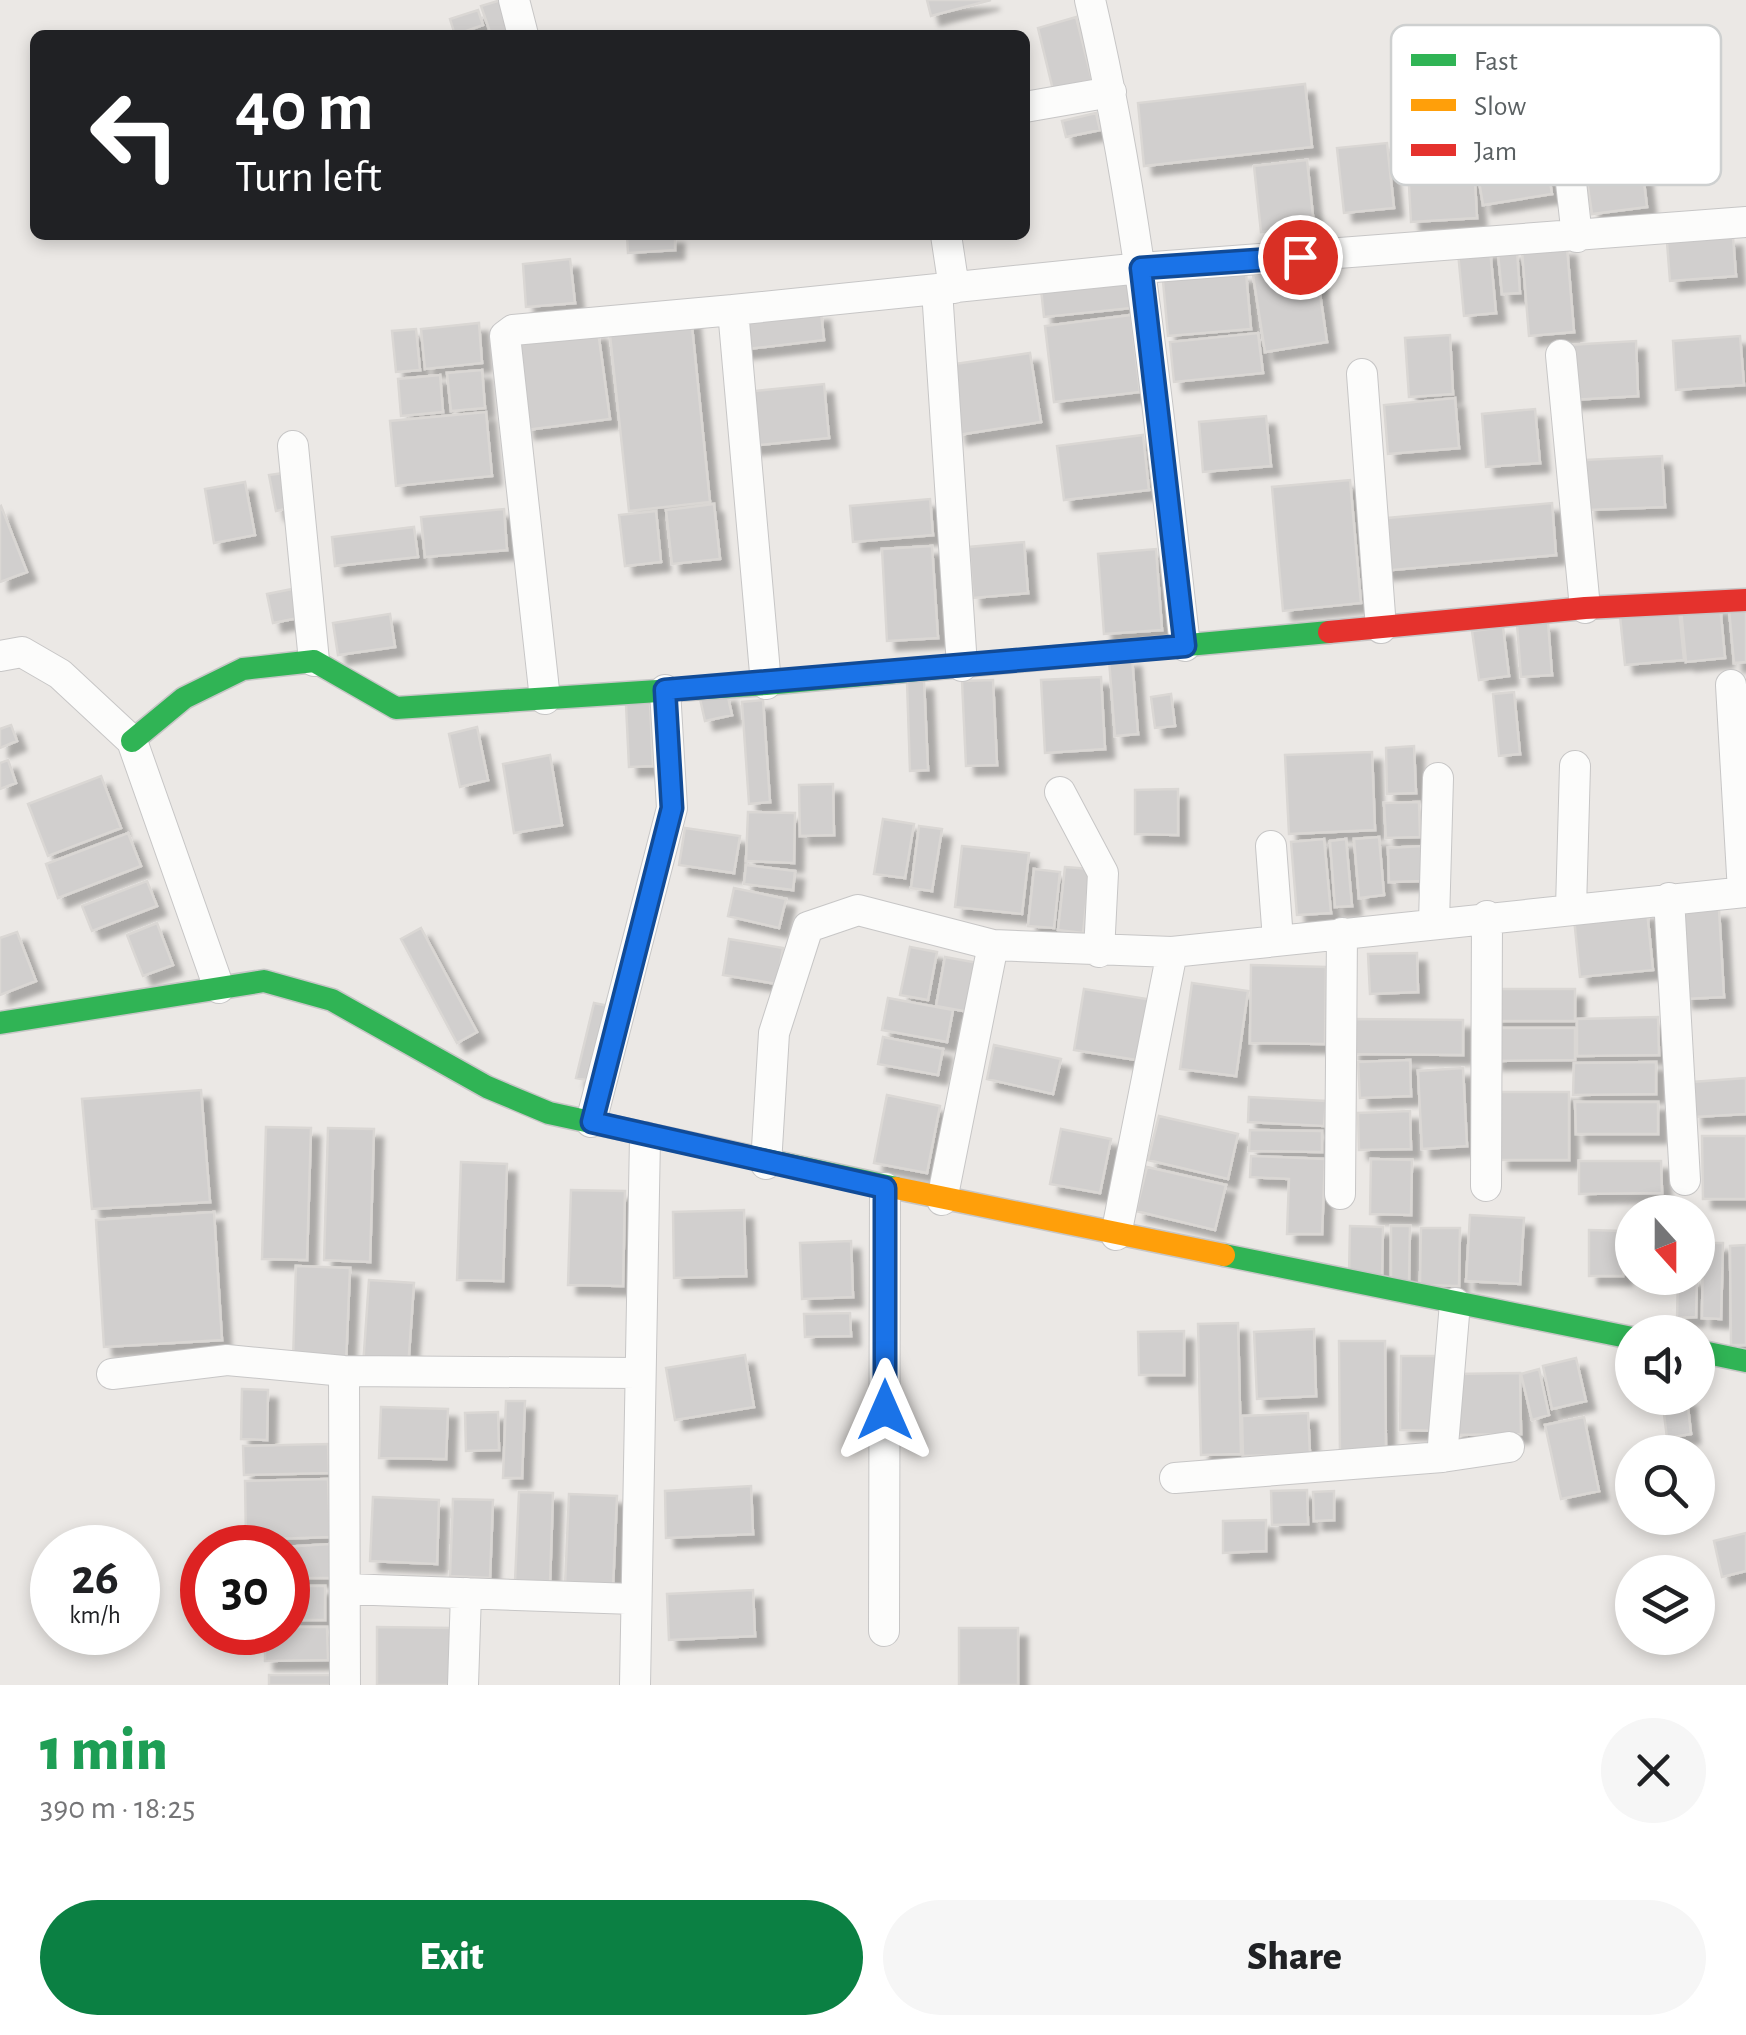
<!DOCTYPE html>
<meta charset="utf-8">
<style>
body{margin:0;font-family:"Alegreya Sans",sans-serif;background:#f6f6f6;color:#202124;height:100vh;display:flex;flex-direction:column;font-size:38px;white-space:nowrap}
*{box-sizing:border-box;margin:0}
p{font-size:32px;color:#757577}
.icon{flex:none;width:55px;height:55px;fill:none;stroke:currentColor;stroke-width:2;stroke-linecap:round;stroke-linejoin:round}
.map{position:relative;height:1685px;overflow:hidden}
.side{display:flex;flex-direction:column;background:#fff;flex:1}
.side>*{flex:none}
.guide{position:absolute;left:30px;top:30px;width:1000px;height:210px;border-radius:15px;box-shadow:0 5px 15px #0003;background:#202124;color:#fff;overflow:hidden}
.needle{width:65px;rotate:159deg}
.fabs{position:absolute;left:1615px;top:1195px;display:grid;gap:20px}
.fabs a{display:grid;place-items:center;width:100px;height:100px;border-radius:50%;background:#fff;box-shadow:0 5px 15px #0003;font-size:50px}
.speed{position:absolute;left:30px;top:1525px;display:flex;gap:20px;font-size:50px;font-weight:700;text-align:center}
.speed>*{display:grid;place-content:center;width:130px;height:130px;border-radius:50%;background:#fff;box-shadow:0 5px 15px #0003;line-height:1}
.speed small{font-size:25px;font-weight:400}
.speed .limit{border:15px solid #d22;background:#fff;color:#111}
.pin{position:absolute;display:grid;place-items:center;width:85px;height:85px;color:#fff;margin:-42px;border:5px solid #fff;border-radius:50%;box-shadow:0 2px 10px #0007}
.me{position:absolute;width:110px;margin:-55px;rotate:0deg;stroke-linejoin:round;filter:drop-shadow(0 0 8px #0008)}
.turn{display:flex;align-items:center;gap:35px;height:210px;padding:0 40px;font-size:45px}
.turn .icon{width:130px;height:130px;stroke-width:2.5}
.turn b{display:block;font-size:70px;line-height:85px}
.round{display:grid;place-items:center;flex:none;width:105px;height:105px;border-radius:52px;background:#f6f6f6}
.summary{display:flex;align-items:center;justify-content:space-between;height:170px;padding:0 40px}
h1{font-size:60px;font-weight:800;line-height:75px;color:#1e9e55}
.action{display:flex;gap:20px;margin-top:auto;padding:20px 40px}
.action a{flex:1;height:115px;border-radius:60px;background:#0b8043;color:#fff;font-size:40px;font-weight:800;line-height:115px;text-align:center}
.action a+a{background:#f6f6f6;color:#202124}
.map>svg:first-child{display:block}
.building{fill:#d1cfce;stroke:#dad7d4;stroke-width:2.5;filter:url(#shadow)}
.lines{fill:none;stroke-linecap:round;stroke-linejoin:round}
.street-casing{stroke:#c7c6c6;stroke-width:32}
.fast-casing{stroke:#c7c6c6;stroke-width:25}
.slow-casing{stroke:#c7c6c6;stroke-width:25}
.jam-casing{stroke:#c7c6c6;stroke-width:25}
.street{stroke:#fcfcfb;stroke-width:30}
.fast{stroke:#30b455;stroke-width:22}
.slow{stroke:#ff9f0a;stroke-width:22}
.jam{stroke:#e5322d;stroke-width:22}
.route-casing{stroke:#114b97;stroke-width:25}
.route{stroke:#1a73e8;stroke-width:18}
.key{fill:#fff;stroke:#ced0d0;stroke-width:2.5}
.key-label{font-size:28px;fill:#5b6163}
</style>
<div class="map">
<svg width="1746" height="1685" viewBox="0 0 1746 1685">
<defs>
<filter id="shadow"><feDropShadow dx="9" dy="9" stdDeviation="2.5" flood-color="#0004"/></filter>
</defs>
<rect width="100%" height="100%" fill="#ebe8e5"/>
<path class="building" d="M501,0L512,35H491L481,6Z
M927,0H991L931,16Z
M478,10L483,25L455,35L450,19Z
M1076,17L1092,80L1053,90L1038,28Z
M1305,84L1312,147L1144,166L1138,103Z
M1471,109L1477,218L1411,222L1405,113Z
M1096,113L1100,130L1066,137L1062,121Z
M1387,143L1394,208L1344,213L1337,148Z
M1545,152L1552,194L1483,205L1476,163Z
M1307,160L1314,226L1261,232L1254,166Z
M1642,166L1647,207L1592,214L1586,174Z
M627,235H675V250L628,253Z
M1733,237L1736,276L1670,281L1667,242Z
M1567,247L1574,332L1529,336L1522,251Z
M1490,249L1496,313L1464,316L1458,252Z
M1517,251L1520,293L1502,294L1498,253Z
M570,259L575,303L526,307L523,264Z
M1316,266L1327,342L1265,352L1253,275Z
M1246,273L1251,329L1168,336L1163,281Z
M1129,281L1132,308L1044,317L1041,289Z
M821,312L824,340L739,350L737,321Z
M1131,315L1140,392L1054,402L1045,326Z
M691,317L710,502L629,511L609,326Z
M479,323L482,363L425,369L421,329Z
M416,329L420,370L396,372L392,331Z
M598,331L610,419L526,430L515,342Z
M1258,333L1263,373L1174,382L1170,342Z
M1450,335L1453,394L1409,397L1405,338Z
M1740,336L1744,385L1676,390L1673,341Z
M1636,341L1638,396L1571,400L1568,345Z
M1030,353L1041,422L958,435L948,365Z
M482,370L485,408L451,411L447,373Z
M440,375L443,412L401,416L398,379Z
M824,384L829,438L750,446L745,392Z
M1455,398L1459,448L1388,454L1384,405Z
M1535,409L1540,463L1486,467L1482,414Z
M486,412L492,476L396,486L390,421Z
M1266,416L1271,466L1203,472L1199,422Z
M1143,435L1149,490L1064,500L1057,446Z
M1662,456L1665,507L1588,510L1586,460Z
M284,473L290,508L276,511L269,475Z
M1350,480L1361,603L1283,611L1272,487Z
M245,482L255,535L214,543L205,489Z
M930,499L933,535L853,542L850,506Z
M1552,503L1556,555L1382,571L1377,519Z
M714,504L720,559L672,564L666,510Z
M1,506L27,572L0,582V507Z
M504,509L507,550L425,557L421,517Z
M656,511L661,562L625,566L619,515Z
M414,527L418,557L335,566L332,537Z
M1024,542L1028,593L973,598L969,547Z
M932,546L938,638L887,641L882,549Z
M1156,549L1162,630L1104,634L1098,554Z
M297,588L303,617L273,623L267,594Z
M1720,605L1725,658L1686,662L1681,609Z
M1746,608V662L1734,663L1729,609Z
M1679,610L1684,660L1625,665L1620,616Z
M390,614L395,647L338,655L333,623Z
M1548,622L1552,675L1521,677L1517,624Z
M1503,627L1509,676L1479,680L1472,631Z
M1132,658L1138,734L1115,736L1109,660Z
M1101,677L1105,749L1045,753L1041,680Z
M993,680L997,765L966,766L962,681Z
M907,681H924L928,770L910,771Z
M1514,692L1520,754L1499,756L1493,694Z
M727,693L732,715L705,721L700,699Z
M1171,694L1175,726L1155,728L1151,697Z
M763,700L770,802L749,804L742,702Z
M650,703L653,766L629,767L626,704Z
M11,725L17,741L0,748V729Z
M477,727L488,780L460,787L449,734Z
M1414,746L1416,793L1387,794L1386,748Z
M1372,752L1375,830L1289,834L1285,755Z
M550,755L562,825L514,833L503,764Z
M8,760L16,783L0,789V763Z
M101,776L121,828L48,856L28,804Z
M833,784L834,835L800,836L799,785Z
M1178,789V835L1135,834V790Z
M1419,802L1420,837L1386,838L1384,803Z
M748,812L795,813L794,863L746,861Z
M883,819L914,824L905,878L874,874Z
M919,826L942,829L932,891L911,888Z
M685,828L740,836L734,873L679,865Z
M128,833L141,866L58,898L46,864Z
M1379,837L1384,895L1359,898L1354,839Z
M1324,839L1331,913L1297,915L1291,842Z
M1346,839L1352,906L1335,907L1330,841Z
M962,846L1029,853L1022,914L955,907Z
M1423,846L1424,881L1389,882L1388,848Z
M746,865L795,871L793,890L744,884Z
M1065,867L1090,869L1083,933L1058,930Z
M1034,869L1060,872L1054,928L1028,926Z
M147,881L157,906L92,931L82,906Z
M734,888L786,899L779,928L728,916Z
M1719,909L1724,997L1684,999L1679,911Z
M1647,911L1653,970L1580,977L1574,918Z
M157,923L173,965L143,976L127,935Z
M421,928L477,1032L457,1043L401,939Z
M17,932L36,981L0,995V938Z
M729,939L783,948L777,984L723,975Z
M910,947L937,952L928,1000L900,995Z
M1417,953L1418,992L1370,994L1368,954Z
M945,957L978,963L969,1012L936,1006Z
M1251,965L1326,967L1325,1044L1250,1043Z
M1192,983L1248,991L1236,1076L1180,1069Z
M1084,989L1153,1000L1143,1061L1074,1050Z
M1493,989H1575V1021H1492Z
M888,998L953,1010L947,1042L882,1030Z
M594,1003L609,1006L591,1081L576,1078Z
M1658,1017L1659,1055L1577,1056V1019Z
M1352,1019L1463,1020V1055L1351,1054Z
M1493,1028H1575V1060L1493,1061Z
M883,1037L943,1049L938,1075L878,1064Z
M994,1045L1061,1059L1053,1094L987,1079Z
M1410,1060L1411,1096L1360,1098L1358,1062Z
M1656,1062V1094L1573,1095L1574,1063Z
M1463,1068L1467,1146L1422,1149L1418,1071Z
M1746,1078V1114L1694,1117L1692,1082Z
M201,1090L210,1202L92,1209L82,1099Z
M1499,1092H1569V1160H1500Z
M887,1095L940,1106L927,1173L874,1163Z
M1249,1097L1326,1101L1324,1126L1248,1122Z
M1575,1102H1658V1134H1576Z
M1410,1111L1411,1149L1359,1150L1358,1113Z
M1159,1116L1238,1134L1228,1179L1148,1160Z
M266,1127L311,1128L307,1260L262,1259Z
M328,1128L374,1129L370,1262L324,1260Z
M1061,1129L1111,1139L1100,1193L1050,1184Z
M1250,1130L1322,1131V1152L1249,1151Z
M1702,1136H1746V1199H1703Z
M1251,1156L1325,1159L1322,1234H1287L1289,1179L1250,1177Z
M1371,1159L1412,1160L1411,1215L1370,1214Z
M1579,1161H1661L1662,1193L1579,1194Z
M461,1162L507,1164L503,1281L457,1280Z
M1147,1167L1226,1185L1215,1230L1136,1211Z
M571,1190L625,1191L623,1286L568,1285Z
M744,1210L746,1276L674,1278L673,1212Z
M214,1212L222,1340L104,1347L96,1220Z
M1470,1215L1524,1218L1520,1284L1466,1281Z
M1350,1226L1383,1227L1382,1276H1349Z
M1391,1226H1410L1409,1284H1391Z
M1421,1228H1460L1459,1286L1420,1285Z
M1589,1230L1624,1231L1623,1276H1589Z
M851,1241L853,1297L802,1299L800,1243Z
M1703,1243H1723L1721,1319L1702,1318Z
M1746,1245V1345H1731L1730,1246Z
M296,1266L350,1268L346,1363L293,1361Z
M1678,1278H1697L1696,1317L1677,1318Z
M369,1280L414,1283L408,1369L363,1366Z
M850,1313L851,1336L805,1337L804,1314Z
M1238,1323L1241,1454L1201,1455L1198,1324Z
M1314,1329L1316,1396L1257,1399L1254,1332Z
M1184,1331V1375H1139L1138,1332Z
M1339,1341H1385L1386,1457H1340Z
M745,1355L754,1407L675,1420L666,1368Z
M1401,1356H1441L1439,1431L1400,1430Z
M1576,1358L1586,1401L1552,1409L1543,1366Z
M1539,1369L1549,1415L1532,1420L1521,1374Z
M1520,1373L1521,1434L1454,1435V1374Z
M242,1389L268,1390L267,1440L241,1439Z
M1662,1398H1687L1691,1434L1667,1438Z
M506,1401H525L522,1478H503Z
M381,1407L448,1409L446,1459L379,1458Z
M498,1412L499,1450L466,1451L465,1413Z
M1308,1413L1310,1454L1243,1456L1242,1416Z
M1584,1417L1599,1491L1561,1499L1545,1425Z
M328,1444L329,1473L244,1475L243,1446Z
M328,1479L330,1537L246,1540L245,1481Z
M751,1486L753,1534L666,1538L665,1491Z
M1307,1490L1308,1524L1272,1525L1271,1491Z
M1334,1491V1520L1314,1521L1313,1492Z
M519,1492L553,1493L550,1584L515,1582Z
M569,1494L617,1496L613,1587L565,1586Z
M373,1497L439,1500L437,1564L370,1561Z
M453,1499L493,1500L490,1578L450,1576Z
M1266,1520V1551L1223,1553V1521Z
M1746,1533V1571L1722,1577L1714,1541Z
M330,1544V1578H288V1548H268Z
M288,1586H325V1620H288Z
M753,1590L755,1636L669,1640L667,1594Z
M288,1627H327L328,1660L265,1661V1632H288Z
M377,1627L453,1628V1685H377Z
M959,1628H1018V1685H959Z
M269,1675H332V1685H269Z"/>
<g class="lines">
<g class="street-casing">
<path id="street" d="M514,0L523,35
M1090,0C1140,212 1160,429 1185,646
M1559,73L1577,237
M1025,107L1111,92
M946,235L954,288
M937,290L962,666
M1561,355L1585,608
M1362,374L1381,628
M293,446L314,661
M0,656L22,652L60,674L132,741L219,988
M766,684L733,310L1141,268L1746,222
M1731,685L1743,892
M545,699L505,336L513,330L733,310
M1060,792L1103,873L1099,952
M1271,846L1278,940
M1669,898L1685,1180
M1571,908L1575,766
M1434,922L1438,778
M591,1122L672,808L665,690
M766,1164L774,1033L808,927L858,910L993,945L1172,952L1746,892
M1486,1186L1487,916
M1340,1194L1342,933
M942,1200L993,945
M1116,1235L1172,952
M344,1371L345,1685
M112,1374L227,1360L344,1371L637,1373
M1442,1457L1509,1447
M1175,1478L1442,1457L1455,1303
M345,1589L634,1599
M884,1631L885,1188
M463,1685L466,1593
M635,1685L645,1137"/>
</g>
<g class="fast-casing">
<path id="fast" d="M132,741L184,698L243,669L314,661L396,708L766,684L1329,632
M0,1023L264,981L332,1000L487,1087L549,1113L896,1188
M1224,1255L1632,1338
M1698,1351L1746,1361"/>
</g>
<g class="slow-casing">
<path id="slow" d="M896,1188L1224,1255"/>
</g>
<g class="jam-casing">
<path id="jam" d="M1329,632L1585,608L1746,600"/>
</g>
<use href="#street" class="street"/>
<use href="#fast" class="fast"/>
<use href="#slow" class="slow"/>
<use href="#jam" class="jam"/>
</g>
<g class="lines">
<g class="route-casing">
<path id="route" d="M885,1410V1188L592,1122L672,808L665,690L1185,646L1141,268L1300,257"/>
</g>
<use href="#route" class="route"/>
</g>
<rect x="1391" y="25" width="330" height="160" rx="15" class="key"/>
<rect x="1411" y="54" width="45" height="12" fill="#30b455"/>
<rect x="1411" y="99" width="45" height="12" fill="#ff9f0a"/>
<rect x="1411" y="144" width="45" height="12" fill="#e5322d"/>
<g class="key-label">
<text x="1474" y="70">Fast</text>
<text x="1474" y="115">Slow</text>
<text x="1474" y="160">Jam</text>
</g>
</svg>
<div class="fabs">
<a><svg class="needle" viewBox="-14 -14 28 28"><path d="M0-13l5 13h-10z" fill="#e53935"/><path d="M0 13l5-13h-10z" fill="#757577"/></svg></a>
<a><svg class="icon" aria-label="sound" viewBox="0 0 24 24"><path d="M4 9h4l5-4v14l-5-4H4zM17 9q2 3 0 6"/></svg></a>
<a><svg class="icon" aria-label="search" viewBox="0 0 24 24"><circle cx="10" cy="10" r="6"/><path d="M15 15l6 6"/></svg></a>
<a><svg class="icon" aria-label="layers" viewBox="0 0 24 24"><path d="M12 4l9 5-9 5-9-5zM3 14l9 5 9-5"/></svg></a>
</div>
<div class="speed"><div>26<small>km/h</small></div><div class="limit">30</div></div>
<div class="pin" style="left:1300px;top:257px;background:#d93025"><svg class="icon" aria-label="arrive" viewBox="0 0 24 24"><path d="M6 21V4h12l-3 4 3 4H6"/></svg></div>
<svg class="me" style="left:885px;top:1410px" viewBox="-20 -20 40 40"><path d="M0-17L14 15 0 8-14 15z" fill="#1a73e8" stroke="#fff" stroke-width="4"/></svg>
<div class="guide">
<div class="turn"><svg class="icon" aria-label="left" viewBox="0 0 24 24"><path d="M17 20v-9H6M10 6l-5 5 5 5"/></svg><div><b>40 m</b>Turn left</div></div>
</div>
</div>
<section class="side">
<div class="summary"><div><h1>1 min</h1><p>390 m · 18:25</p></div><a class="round"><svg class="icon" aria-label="close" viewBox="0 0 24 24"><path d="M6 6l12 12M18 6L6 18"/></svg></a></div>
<div class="action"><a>Exit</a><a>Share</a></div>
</section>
